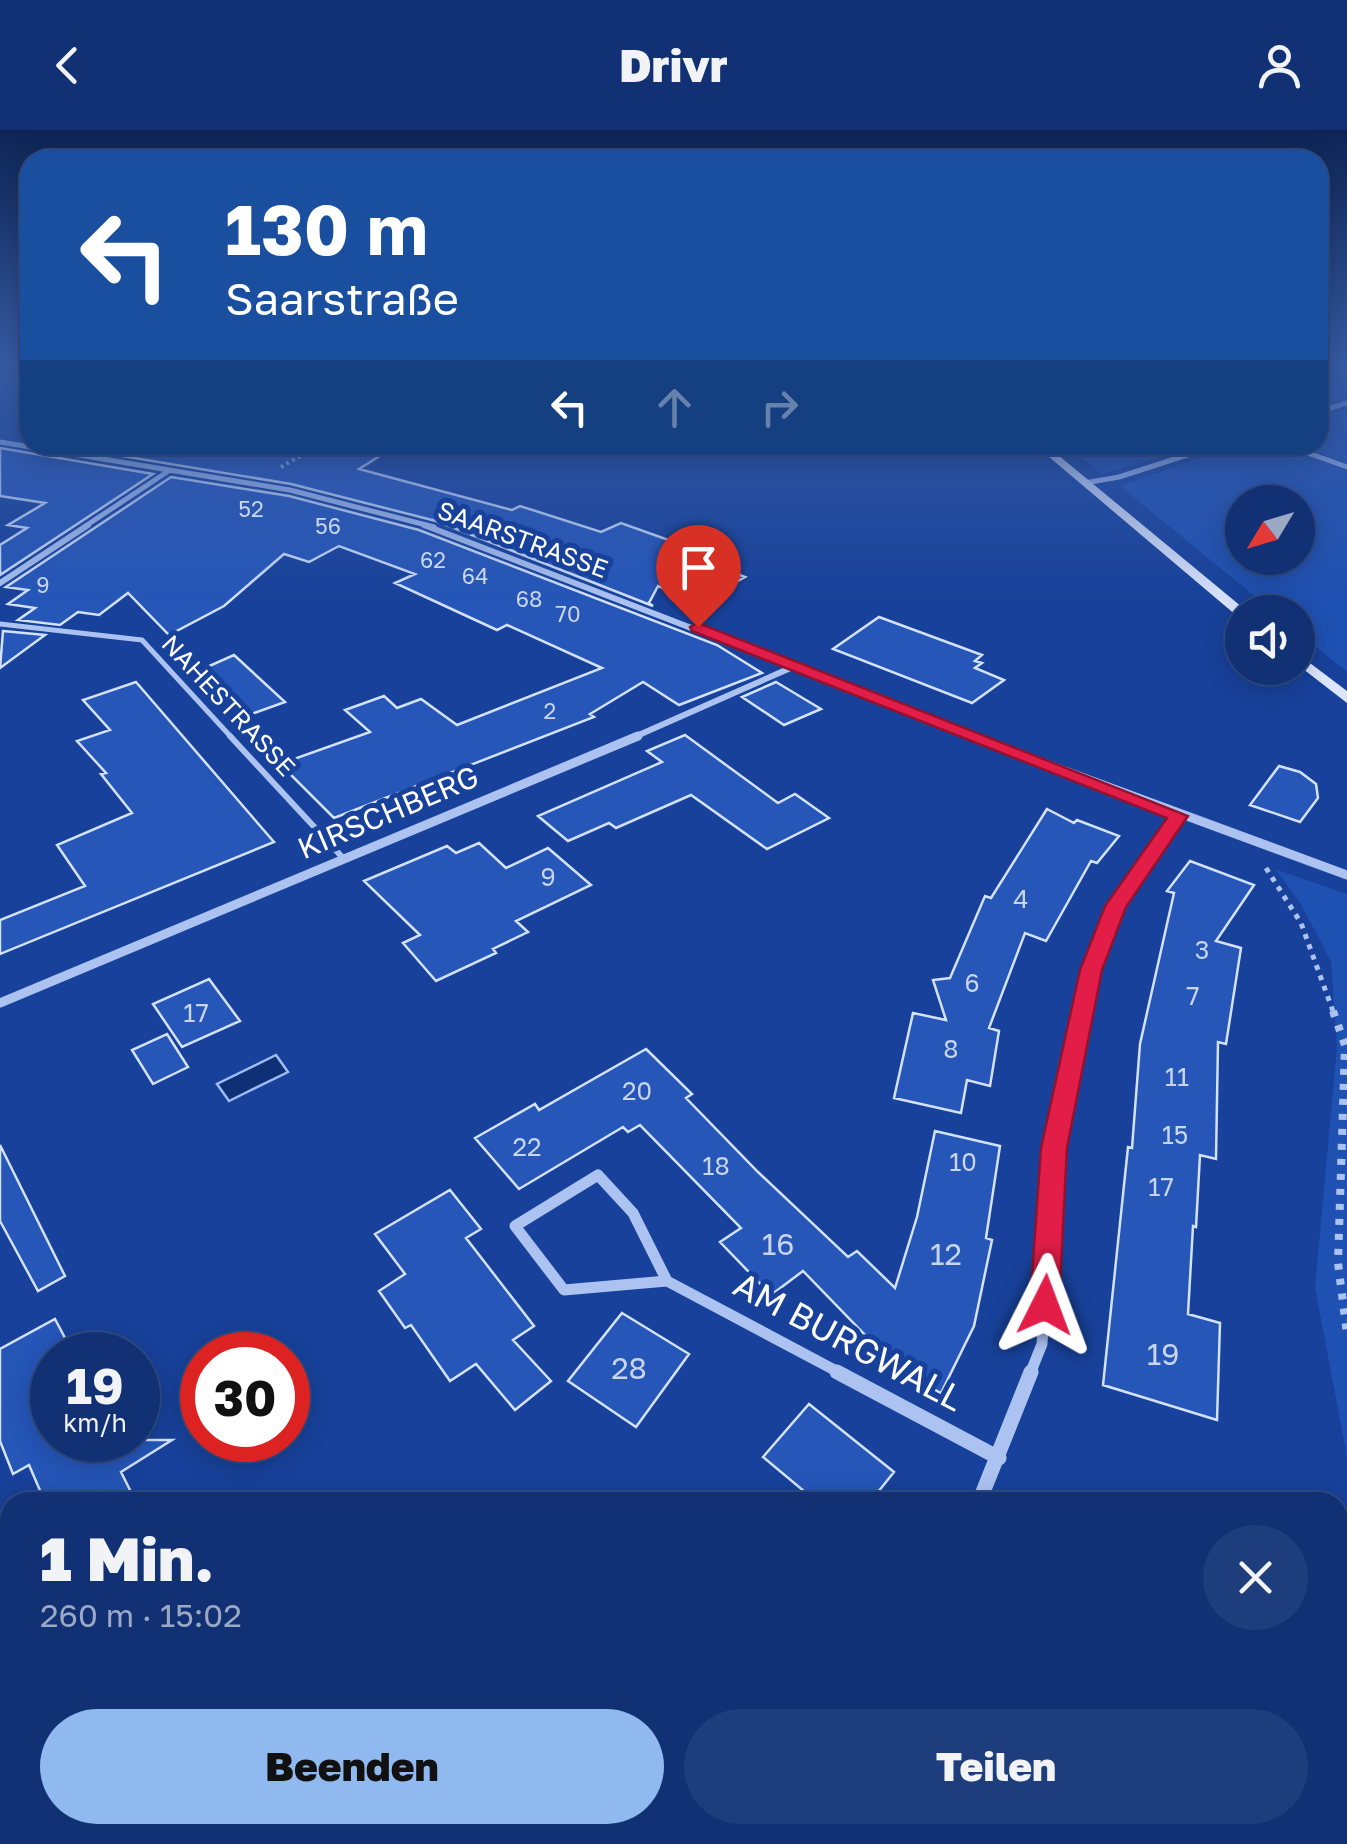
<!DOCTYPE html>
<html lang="de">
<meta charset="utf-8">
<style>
body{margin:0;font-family:"Golos Text",sans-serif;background:#1e3d7c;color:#f1f3f6;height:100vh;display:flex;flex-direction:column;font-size:38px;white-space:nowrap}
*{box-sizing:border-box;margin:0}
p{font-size:32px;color:#9ca9c5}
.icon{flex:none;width:55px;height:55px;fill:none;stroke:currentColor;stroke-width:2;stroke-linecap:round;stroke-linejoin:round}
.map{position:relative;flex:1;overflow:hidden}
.sheet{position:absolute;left:0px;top:1362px;width:1348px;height:352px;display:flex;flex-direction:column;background:#113174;border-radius:30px 30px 0 0;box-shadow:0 5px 25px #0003,0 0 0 2px #304c86}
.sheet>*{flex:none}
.guide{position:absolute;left:20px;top:20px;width:1308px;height:305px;border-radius:30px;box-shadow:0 5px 25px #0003,0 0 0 2px #304c86;background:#1a4fa0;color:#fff;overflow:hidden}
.needle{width:65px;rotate:232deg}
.controls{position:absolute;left:1225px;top:355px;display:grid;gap:20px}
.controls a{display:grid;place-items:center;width:90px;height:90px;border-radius:50%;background:#113174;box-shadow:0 5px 25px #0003,0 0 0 2px #304c86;font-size:50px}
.speed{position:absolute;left:30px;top:1202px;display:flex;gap:20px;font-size:50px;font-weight:700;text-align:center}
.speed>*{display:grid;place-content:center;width:130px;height:130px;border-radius:50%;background:#113174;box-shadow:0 5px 25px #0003,0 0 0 2px #304c86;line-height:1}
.speed small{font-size:25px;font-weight:400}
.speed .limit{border:15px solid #d22;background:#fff;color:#111}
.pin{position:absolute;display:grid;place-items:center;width:85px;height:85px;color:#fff;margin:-102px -42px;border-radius:50% 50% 50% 0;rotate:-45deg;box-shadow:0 0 10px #0007}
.pin .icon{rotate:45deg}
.me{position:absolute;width:110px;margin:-55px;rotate:3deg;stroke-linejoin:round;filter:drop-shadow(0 0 8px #0008)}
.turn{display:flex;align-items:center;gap:35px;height:210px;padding:0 40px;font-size:45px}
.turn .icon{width:130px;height:130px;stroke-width:2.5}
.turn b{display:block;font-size:70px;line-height:85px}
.lanes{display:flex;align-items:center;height:95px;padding:0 40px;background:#0003;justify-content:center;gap:50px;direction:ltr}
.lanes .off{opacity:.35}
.round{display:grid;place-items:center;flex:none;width:105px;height:105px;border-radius:52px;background:#1e3d7c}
.headline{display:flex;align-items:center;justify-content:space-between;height:170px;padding:0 40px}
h1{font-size:60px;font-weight:800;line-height:75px}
.cta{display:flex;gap:20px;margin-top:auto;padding:20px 40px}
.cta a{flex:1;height:115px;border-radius:60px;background:#90b9f0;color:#111;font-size:40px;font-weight:800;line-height:115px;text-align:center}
.cta a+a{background:#1e3d7c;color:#f1f3f6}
header{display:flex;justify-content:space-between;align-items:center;height:130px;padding:0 40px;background:#113174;font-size:45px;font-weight:800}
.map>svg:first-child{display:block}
.green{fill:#1f51b3;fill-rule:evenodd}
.water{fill:#0f2f77;stroke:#9ebcf4;stroke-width:2.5}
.building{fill:#2556b8;stroke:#d3e1fc;stroke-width:2.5}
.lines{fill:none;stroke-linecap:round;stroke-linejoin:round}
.path-far2{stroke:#acc3f2;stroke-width:4;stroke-dasharray:2.5 4;stroke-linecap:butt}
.path-far1{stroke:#acc3f2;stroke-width:5;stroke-dasharray:5 6;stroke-linecap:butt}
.path{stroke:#acc3f2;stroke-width:8;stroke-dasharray:6 9;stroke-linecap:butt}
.lane-far1{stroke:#acc3f2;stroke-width:5}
.lane{stroke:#acc3f2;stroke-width:6}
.street-far4{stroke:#acc3f2;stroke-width:5}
.street-far3{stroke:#acc3f2;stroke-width:6}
.street-far2{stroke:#acc3f2;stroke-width:9}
.street-far1{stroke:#acc3f2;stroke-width:11}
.street{stroke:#acc3f2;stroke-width:15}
.secondary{fill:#dbe5fc;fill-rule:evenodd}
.route{fill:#e11d48;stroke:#92132f;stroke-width:2.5}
.labels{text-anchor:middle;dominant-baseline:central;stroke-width:10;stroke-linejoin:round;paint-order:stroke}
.far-number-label{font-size:22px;fill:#c8d5ed}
.far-street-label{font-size:25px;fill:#fff;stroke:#17419a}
.number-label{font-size:25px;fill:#c8d5ed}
.street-label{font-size:30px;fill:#fff;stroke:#17419a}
.near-number-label{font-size:30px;fill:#c8d5ed}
.near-street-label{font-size:35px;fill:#fff;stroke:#17419a}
</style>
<header><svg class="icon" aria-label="back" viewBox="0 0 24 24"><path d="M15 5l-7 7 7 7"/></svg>Drivr<svg class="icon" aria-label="person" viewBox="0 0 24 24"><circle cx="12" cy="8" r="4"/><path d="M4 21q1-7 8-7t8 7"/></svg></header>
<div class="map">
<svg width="1347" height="1714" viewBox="0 0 1347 1714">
<rect width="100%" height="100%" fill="#17419a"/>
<path class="green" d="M1318,235H1347V267L1318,277Z
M1347,279V333L1294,315H1318V288Z
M1066,315H1199L1102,344Z
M1237,315L1277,316L1347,340V542L1298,502V482H1274L1120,356ZM1242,372H1298V428H1242Z
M1275,739L1347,764V1326L1315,1158L1337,917L1331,831L1299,771Z"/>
<path class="water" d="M276,925L288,942L229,971L217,954Z"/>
<path class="building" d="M56,315H333L383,324L359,339L512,380L520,376L601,402L621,393L705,423L695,428L745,447L699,472L658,456L649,473L653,476L436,391L291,354Z
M0,318L153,344L0,445V415L27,398L8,395L45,373L0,366Z
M171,347L289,366L419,400L717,515L762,543L679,575L643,552L590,584L594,587L334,688L280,634L370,602L345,580L384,566L397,578L421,569L457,595L602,538L507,495L497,500L395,453L415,444L339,416L309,432L284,424L224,476L169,505L128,463L99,485L78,482L60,495L18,490L35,478L8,474L28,460L6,457Z
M879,487L982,525L975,531L982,533L975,538L1004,550L972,573L833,519Z
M3,501L45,505L0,538Z
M234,525L285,572L235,590L189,545Z
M136,552L274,712L0,824V790L85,756L57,715L132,683L101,644L106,643L77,611L110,600L83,570Z
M776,552L821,579L784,595L742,567Z
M685,605L778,673L795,664L829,688L767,719L691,665L616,698L609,693L568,711L538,686L662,632L647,621Z
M1279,636L1300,642L1316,654L1318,668L1300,692L1250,675Z
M1047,679L1074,693L1077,690L1119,706L1097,733L1091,731L1046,811L1025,803L989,898L999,901L990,956L967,950L961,983L894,968L913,883L946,890L933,850L950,848L985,766L991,768Z
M479,713L506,738L548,718L591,755L516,791L528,802L493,819L496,823L436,851L403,813L420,805L364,751L447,716L456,723Z
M1190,731L1254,755L1216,811L1241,818L1226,914L1218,912L1216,1029L1200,1025L1196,1097L1193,1096L1188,1184L1220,1193L1217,1290L1103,1255L1128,1017L1132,1018L1140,914L1174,763L1167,761Z
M209,849L240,891L182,917L153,874Z
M167,904L188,937L153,954L132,920Z
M646,919L692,964L686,968L758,1042L848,1127L857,1121L895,1158L917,1087L935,1001L1000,1016L986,1108L992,1110L974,1196L941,1263L859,1219L866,1206L803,1141L771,1165L720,1112L741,1098L640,995L628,1002L623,997L519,1059L475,1008L535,974L539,980Z
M0,1015L65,1146L38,1161L0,1091Z
M450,1060L481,1099L466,1108L534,1196L513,1210L551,1251L515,1280L476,1234L450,1251L411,1195L405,1198L379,1161L405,1144L375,1104Z
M622,1183L689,1224L636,1297L568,1251Z
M55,1189L74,1225H52V1310H172L121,1342L136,1372H45L29,1335L13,1344L0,1311V1219Z
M809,1274L894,1342L870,1372H817L763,1327Z"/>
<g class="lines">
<path class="path-far2" d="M281,337L319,315"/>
<path class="path-far1" d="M1266,738L1301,793L1334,884"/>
<path class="path" d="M1333,881L1345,915L1338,1133L1347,1204"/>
<path class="lane-far1" d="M0,494L142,510L232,608"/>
<path class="lane" d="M230,606L343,728"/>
<path class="street-far4" d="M1318,282L1347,273
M0,312L290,360L434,397
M1285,315L1347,337
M1085,353L1119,347L1218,315
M84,397L170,340"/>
<path class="street-far3" d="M424,395L977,608
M0,453L88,395
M632,608L795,536"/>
<path class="street-far2" d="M970,606L1347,745
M0,873L638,606
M1082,884L1091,840L1115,776L1179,686"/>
<path class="street-far1" d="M598,1045L633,1083L667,1151L564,1160L515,1096Z
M667,1151L842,1244
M1030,1244L1042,1214L1054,1018L1082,881"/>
<path class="street" d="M837,1242L999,1328
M979,1372L1031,1242
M0,1699L7,1714
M738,1714L749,1705"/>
<path class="secondary" d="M1035,315H1046L1248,482H1242V487L1237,486Z
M1298,524L1347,561V573L1298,535Z"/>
</g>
<linearGradient id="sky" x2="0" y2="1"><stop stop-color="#0d2455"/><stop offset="0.49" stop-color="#365aa3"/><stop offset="1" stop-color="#365aa3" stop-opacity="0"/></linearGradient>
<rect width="1347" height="475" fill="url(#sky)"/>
<path class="route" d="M698,493L1188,686L1126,777L1102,840L1067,1018L1059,1175L1055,1184L1045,1188L1034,1184L1030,1175L1041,1018L1080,840L1105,776L1167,688L692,501L690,497Z"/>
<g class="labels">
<g class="far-number-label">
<text x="251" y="378">52</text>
<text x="328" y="395">56</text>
<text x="433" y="429">62</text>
<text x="475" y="445">64</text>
<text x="43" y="454">9</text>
<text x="529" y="468">68</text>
<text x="568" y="483">70</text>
<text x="550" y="580">2</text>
</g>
<g class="far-street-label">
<text transform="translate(523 409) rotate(20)">SAARSTRASSE</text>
<text transform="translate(229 575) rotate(47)">NAHESTRASSE</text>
</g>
<g class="number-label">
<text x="548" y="746">9</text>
<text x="1021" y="768">4</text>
<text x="1202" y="819">3</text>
<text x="972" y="852">6</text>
<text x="1193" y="865">7</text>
<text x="196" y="882">17</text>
<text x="951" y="918">8</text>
<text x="1177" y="946">11</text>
<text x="637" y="960">20</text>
<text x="1175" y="1004">15</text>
<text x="527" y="1016">22</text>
<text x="963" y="1031">10</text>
<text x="716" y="1035">18</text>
<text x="1161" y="1056">17</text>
</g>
<g class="street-label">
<text transform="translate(388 682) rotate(-23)">KIRSCHBERG</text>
</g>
<g class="near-number-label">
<text x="778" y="1114">16</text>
<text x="946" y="1124">12</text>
<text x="1163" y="1224">19</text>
<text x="629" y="1238">28</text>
</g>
<g class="near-street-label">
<text transform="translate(849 1211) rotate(28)">AM BURGWALL</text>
</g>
</g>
</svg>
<div class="controls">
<a><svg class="needle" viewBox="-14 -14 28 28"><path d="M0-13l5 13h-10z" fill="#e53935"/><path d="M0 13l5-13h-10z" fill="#9ca9c5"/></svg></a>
<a><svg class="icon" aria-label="sound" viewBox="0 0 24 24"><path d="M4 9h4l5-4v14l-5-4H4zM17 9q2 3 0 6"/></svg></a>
</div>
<div class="speed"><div>19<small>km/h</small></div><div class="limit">30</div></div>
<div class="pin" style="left:698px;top:497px;background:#d93025"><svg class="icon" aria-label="arrive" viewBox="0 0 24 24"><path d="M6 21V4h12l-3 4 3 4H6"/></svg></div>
<svg class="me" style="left:1045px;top:1175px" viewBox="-20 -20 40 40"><path d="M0-17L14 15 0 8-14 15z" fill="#e11d48" stroke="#fff" stroke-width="4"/></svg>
<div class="guide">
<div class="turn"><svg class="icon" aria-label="left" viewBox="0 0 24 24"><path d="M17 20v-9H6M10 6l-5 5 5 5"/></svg><div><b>130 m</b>Saarstraße</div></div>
<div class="lanes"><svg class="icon" aria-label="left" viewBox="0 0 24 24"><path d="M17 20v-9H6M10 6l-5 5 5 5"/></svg><svg class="icon off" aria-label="ahead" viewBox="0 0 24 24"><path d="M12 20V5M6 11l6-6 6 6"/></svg><svg class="icon off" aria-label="right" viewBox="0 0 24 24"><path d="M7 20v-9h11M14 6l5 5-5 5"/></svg></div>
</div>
<section class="sheet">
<div class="headline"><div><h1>1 Min.</h1><p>260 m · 15:02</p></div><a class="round"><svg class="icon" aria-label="close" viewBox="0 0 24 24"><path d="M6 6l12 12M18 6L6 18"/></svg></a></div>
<div class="cta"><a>Beenden</a><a>Teilen</a></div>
</section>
</div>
